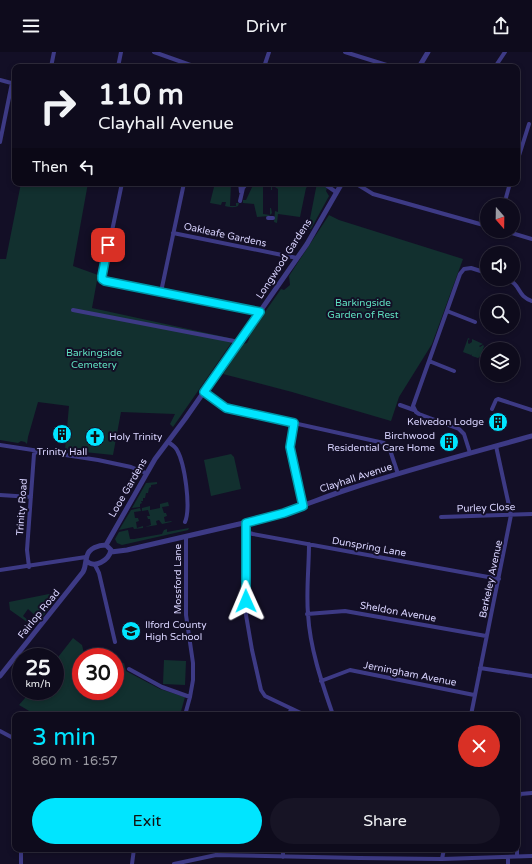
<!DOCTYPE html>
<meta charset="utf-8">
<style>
body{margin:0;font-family:"Varela Round",sans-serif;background:#171425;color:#f1f3f6;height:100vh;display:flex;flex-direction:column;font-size:15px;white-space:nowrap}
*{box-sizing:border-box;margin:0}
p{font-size:13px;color:#9b9ba3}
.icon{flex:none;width:22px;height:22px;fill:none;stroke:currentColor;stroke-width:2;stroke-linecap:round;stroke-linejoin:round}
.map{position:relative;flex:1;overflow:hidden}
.details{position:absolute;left:12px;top:660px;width:508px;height:140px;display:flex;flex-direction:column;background:#0e0b1c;border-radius:8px;box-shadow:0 2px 6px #0003,0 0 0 1px #2e2b3b}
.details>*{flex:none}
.top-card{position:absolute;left:12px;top:12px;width:508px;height:122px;border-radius:8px;box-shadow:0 2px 6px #0003,0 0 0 1px #2e2b3b;background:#0e0b1c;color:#f1f3f6;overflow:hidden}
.needle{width:26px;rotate:160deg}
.tools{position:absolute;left:480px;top:146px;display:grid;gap:8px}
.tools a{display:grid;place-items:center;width:40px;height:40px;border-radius:50%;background:#0e0b1c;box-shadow:0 2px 6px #0003,0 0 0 1px #2e2b3b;font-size:20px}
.speed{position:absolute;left:12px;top:596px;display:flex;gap:8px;font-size:20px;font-weight:700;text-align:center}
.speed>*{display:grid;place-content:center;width:52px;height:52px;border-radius:50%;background:#0e0b1c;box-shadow:0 2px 6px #0003,0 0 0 1px #2e2b3b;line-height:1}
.speed small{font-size:10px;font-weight:400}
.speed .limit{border:6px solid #d22;background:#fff;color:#111}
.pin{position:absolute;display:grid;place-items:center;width:34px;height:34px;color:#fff;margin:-17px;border-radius:8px;box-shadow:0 2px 6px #0006}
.me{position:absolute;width:44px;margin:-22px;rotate:359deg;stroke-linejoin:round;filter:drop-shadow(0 0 3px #0008)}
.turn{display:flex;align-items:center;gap:14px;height:84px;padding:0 20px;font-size:18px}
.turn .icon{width:52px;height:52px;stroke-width:2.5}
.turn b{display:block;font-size:28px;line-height:34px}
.then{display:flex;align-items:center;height:38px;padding:0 20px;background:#0003;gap:8px;font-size:15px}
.round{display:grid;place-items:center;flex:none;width:42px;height:42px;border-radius:21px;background:#171425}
.summary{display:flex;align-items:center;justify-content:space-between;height:68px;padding:0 20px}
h1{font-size:24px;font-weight:600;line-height:30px;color:#00e5ff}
.primary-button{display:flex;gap:8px;margin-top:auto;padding:8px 20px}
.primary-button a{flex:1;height:46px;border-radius:24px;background:#00e5ff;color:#111;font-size:16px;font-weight:600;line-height:46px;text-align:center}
.primary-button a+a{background:#171425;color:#f1f3f6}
header{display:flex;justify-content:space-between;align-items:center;height:52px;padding:0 20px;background:#0e0b1c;font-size:18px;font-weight:600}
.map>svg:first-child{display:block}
.green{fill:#12302f}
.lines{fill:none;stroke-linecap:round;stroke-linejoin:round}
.minor{stroke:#3d3a85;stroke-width:4}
.tertiary{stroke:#3d3a85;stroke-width:5}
.route-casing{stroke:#0095a6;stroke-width:10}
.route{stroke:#00e5ff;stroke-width:7}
.labels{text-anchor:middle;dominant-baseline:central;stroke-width:4;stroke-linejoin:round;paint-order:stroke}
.street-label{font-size:10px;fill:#d9d4ff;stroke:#130f26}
.park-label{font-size:10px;fill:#5fe0c0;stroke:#130f26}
.poi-label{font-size:10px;fill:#d9d4ff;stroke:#130f26;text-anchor:end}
</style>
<header><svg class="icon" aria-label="menu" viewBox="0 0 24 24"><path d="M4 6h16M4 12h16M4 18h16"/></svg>Drivr<svg class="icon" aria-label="share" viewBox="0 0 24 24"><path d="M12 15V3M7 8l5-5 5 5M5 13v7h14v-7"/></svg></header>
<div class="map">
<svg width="532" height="812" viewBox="0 0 532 812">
<rect width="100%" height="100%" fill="#130f26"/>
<path class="green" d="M21,131H88L73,214L98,223L92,256L234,287L173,375L170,372L175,362L121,360L113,403L65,398L69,354L38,350L28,385L27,392L25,390L21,389L18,391L0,388V207H6Z
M215,131H231L230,154H236V151H239L238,154C234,156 229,155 225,154L226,150H222L221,153L210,151Z
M254,131H272V138H271V131L263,132V162L270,163V156H271L272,161L269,164L257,165L254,152L243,151V148H246Z
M275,131L300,132V131H316L315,135L308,134L306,136L300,165L278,162L277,171L274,170L275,159L278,160V137L275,135Z
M317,131L327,136L326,139L329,144L311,177H308Z
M329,163L339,168L463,207L432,292L399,345L391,369L292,340L223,322L243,292L247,291L249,287V283L281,237L284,238L290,233L289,224Z
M468,286L470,287L468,288V291L469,292L472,290V287L483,292L479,294L480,295L483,293L484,294L481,304L478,306L472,304L471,302V303L463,300Z
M231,402L234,405L241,437L211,444L204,408Z
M157,430V432L151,433V435L149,436L148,441H146L145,446H143V449H141L142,451L140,452V455L132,456L146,431Z
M168,450L169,454L162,455L164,461H166L167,464L164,465L165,470L172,469L171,470L162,472L159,468L156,469L157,473L145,475L151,473L150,467H148L147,464H150L148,458L142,459V456L150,454V458L160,456V452Z
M140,456L141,459L134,460L135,466H138L139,469L136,470L137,476L143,474V476L134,477L133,475L119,478L131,458Z
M189,476L188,478L122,493L117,491L115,487L119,480L128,478L130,487H134L162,482L164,478L167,477V480Z
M49,542L56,548L40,568L28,557L23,564L29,569L27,570L10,558L9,550Z
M73,586L82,593L85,605H81V639H115V613L124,611L126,619L160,637L185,645L180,663H36L19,653L31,639H55V609Z
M164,608L186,609L185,633L163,632Z"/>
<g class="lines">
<path class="minor" d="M154,0L196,15
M345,0L393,15
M51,15L54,0
M118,15L121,0
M264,15L269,0
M495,15L505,0
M0,28L15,32
M0,90L12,31
M517,110L529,72
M122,131L102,227L260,260
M240,131L241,140
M323,131L336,140
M355,131L373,142L487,174
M240,149L243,136L247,131
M504,153L510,131
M268,166H273
M505,179L532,187
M173,181L297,206
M506,227C522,232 516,244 532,249
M161,240L184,131
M73,258L239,290
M447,259L475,270
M429,309L454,319
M204,340L226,356L384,391L389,395L398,422
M400,353L414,358
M492,357L496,348L498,347L532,358
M294,371L290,395L303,454
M168,390C171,392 175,394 177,398C185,412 191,456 185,470
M0,393L98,408L131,415L146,421
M470,401L464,382L459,377L419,362L416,360L413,354L460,222L464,217L471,216L487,221
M0,443L31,445
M441,465L532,462
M246,471V480L253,482L499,527
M246,480V563L252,598L261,638L265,644L305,663
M309,492C309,515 306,539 308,562C310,597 322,631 333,663
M95,513L99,521L115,590
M29,515L27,498L34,402L38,398
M0,518L86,505
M307,562L345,559L486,584
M480,616L532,624
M129,617L162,635L190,645
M321,629L350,618L474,643
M185,663L190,645L193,628V611L186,563V485
M289,663L291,657
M471,663L511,463L496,394
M0,679L15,687
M517,753L520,742L532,741
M21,797V812
M517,797V804
M283,805V797
M508,805V812
M442,807L444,797
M132,812L134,797
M174,812L216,803L360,806L442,807L532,804"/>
<path class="tertiary" d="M419,15L428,0
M106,493L155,407L185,367L307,192L342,131
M111,500L127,498L265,466C294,458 321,446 349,437C410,417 471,401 532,384
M86,508C94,518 109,508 111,498L106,493
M0,624L83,520C86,515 85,509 87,504C89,496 99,493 106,493"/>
</g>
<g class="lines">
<g class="route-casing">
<path id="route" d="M108,193L102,224V227L105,229L260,260L204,340L226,356L294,371L290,395L303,454L284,461L246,471V549"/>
</g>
<use href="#route" class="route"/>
</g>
<defs>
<g id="building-disc" transform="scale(1)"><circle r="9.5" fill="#00e5ff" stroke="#130f26"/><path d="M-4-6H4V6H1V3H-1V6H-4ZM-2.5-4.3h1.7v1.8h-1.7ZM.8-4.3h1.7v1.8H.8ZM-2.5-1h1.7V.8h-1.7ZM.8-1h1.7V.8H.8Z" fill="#111"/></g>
<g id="church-disc" transform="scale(1)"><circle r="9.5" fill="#00e5ff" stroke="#130f26"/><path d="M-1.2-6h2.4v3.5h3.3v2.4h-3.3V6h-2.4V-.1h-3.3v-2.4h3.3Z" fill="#111"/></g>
<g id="school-disc" transform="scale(1)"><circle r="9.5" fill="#00e5ff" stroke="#130f26"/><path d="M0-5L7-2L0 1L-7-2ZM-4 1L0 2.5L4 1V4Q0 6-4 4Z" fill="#111"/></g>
</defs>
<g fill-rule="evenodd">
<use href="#building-disc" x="498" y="370"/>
<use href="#building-disc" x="62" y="382"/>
<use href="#church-disc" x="95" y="385"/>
<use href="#building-disc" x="449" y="390"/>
<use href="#school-disc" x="131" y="579"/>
</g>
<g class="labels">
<g class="street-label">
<text transform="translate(225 183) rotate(12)">Oakleafe Gardens</text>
<text transform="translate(284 207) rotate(-57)">Longwood Gardens</text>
<text transform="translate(356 426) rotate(-18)">Clayhall Avenue</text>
<text transform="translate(128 436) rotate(-60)">Looe Gardens</text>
<text transform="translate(22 455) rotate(-86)">Trinity Road</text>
<text transform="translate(486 456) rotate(-2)">Purley Close</text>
<text transform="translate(369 495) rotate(10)">Dunspring Lane</text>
<text transform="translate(178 527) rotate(-90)">Mossford Lane</text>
<text transform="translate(491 527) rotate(-78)">Berkeley Avenue</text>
<text transform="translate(398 560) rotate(10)">Sheldon Avenue</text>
<text transform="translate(39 562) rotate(-51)">Fairlop Road</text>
<text transform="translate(410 622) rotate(11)">Jerningham Avenue</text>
</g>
<g class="park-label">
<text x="363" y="251">Barkingside<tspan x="363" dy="12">Garden of Rest</tspan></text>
<text x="94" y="301">Barkingside<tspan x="94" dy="12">Cemetery</tspan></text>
</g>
<g class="poi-label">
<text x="484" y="370">Kelvedon Lodge</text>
<text x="435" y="384">Birchwood<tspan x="435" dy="12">Residential Care Home</tspan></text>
<text x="109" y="385" text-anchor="start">Holy Trinity</text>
<text x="62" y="400" text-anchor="middle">Trinity Hall</text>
<text x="145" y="573" text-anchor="start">Ilford County<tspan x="145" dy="12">High School</tspan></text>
</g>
</g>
</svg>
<div class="tools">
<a><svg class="needle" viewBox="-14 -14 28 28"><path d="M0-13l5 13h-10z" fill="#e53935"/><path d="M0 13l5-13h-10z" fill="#9b9ba3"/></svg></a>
<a><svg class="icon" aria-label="sound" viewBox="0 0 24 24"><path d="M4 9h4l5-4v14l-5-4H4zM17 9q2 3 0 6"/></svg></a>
<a><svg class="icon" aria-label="search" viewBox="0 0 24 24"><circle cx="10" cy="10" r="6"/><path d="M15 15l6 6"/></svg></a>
<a><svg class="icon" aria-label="layers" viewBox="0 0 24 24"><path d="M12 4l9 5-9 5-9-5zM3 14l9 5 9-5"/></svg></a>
</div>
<div class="speed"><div>25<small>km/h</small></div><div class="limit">30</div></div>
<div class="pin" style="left:108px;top:193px;background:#d93025"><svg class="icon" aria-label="arrive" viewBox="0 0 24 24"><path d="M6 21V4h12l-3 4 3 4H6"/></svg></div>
<svg class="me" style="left:246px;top:549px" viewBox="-20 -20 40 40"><path d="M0-17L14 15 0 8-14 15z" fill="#00e5ff" stroke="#fff" stroke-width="4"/></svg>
<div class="top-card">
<div class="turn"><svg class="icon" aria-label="right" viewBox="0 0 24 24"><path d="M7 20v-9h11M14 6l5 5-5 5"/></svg><div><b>110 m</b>Clayhall Avenue</div></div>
<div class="then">Then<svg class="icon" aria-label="left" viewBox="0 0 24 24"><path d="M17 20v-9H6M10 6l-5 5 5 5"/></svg></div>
</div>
<section class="details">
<div class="summary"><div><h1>3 min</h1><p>860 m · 16:57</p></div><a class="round" style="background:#d93025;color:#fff"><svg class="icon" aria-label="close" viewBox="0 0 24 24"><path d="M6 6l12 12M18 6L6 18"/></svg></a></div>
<div class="primary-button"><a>Exit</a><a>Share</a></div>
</section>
</div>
